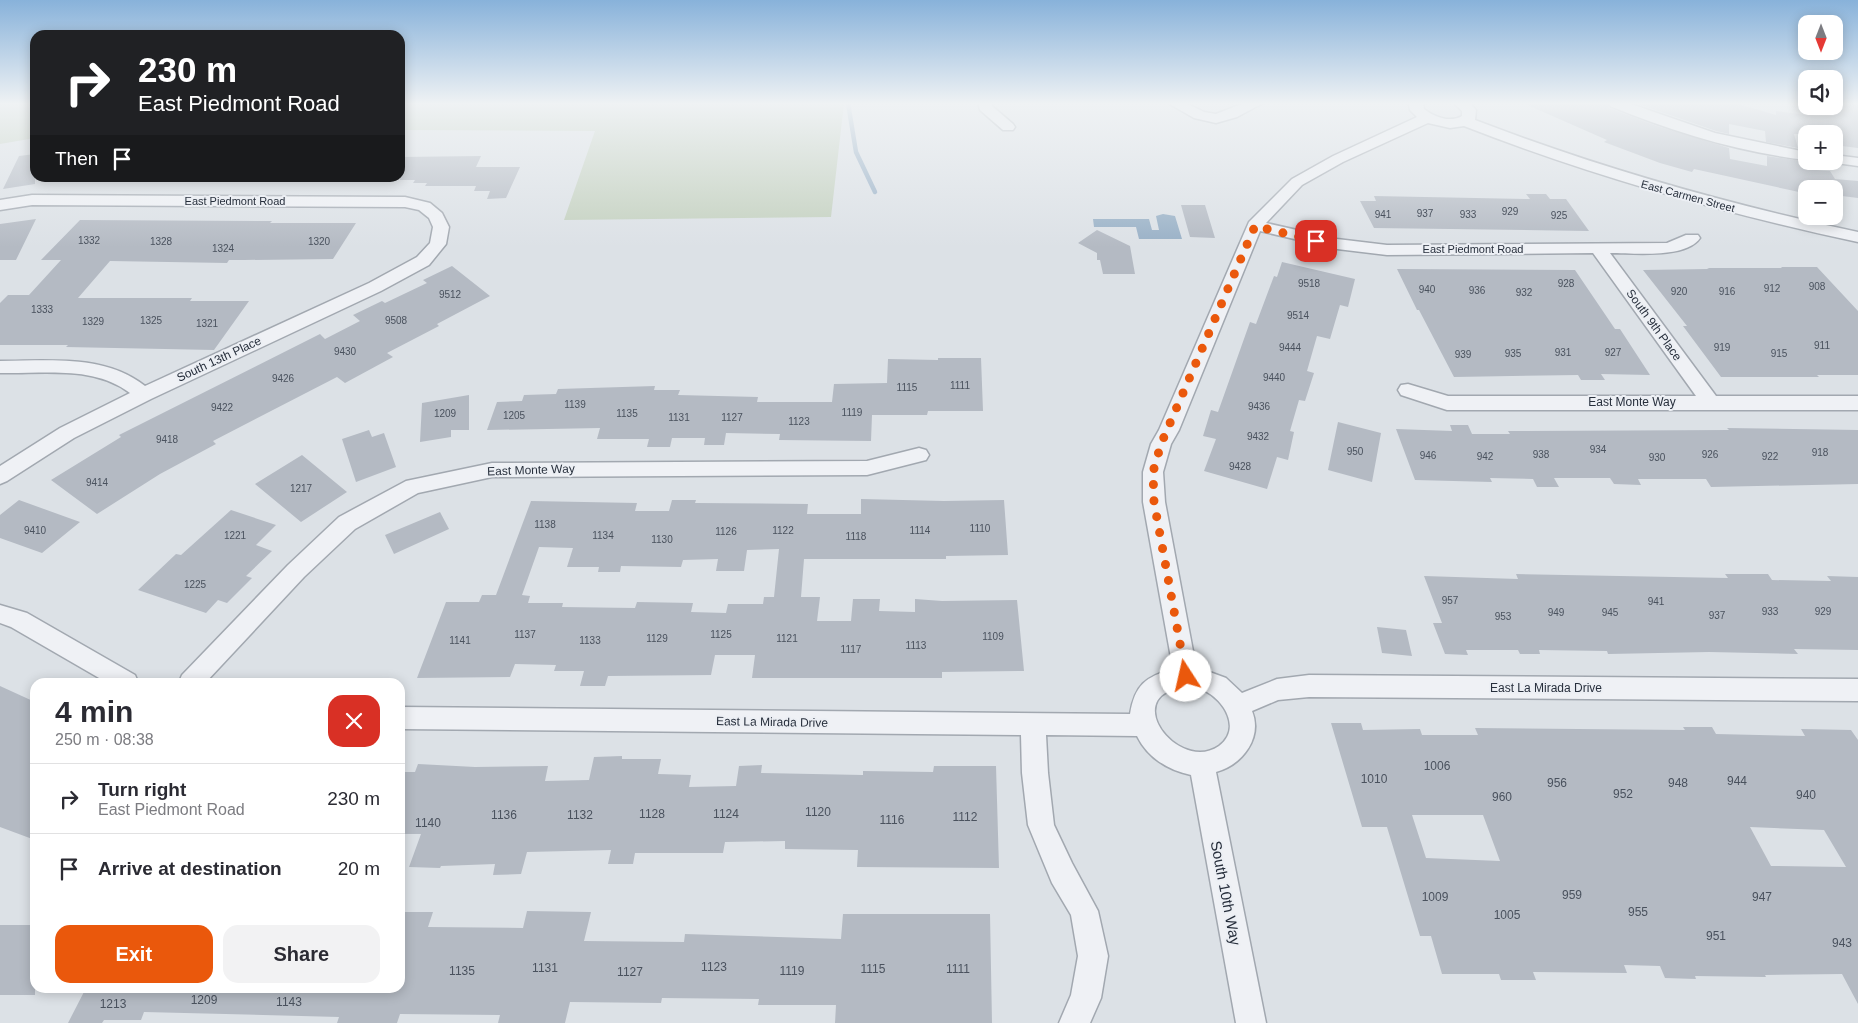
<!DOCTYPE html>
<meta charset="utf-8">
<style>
body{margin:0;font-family:Arial,sans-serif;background:#f2f2f3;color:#2b2b33;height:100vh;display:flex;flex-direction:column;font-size:19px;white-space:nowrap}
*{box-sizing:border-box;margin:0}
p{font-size:16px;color:#7c7c81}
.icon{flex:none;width:28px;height:28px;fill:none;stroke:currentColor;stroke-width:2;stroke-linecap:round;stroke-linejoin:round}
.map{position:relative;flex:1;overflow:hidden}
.drawer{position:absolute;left:30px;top:678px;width:375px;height:315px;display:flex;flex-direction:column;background:#fff;border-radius:15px;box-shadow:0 2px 12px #0003}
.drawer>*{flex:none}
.guide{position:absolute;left:30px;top:30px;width:375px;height:152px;border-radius:15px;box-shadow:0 2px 12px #0003;background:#202124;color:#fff;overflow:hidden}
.needle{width:32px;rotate:180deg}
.buttons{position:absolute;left:1798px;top:15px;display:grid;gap:10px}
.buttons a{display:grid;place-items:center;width:45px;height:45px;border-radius:10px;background:#fff;box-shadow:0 2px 12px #0003;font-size:25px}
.pin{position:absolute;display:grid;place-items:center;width:42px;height:42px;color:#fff;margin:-21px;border-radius:10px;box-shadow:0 2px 8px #0006}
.me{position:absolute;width:55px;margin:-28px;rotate:350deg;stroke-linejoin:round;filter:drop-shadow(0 0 4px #0008)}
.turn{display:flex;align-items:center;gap:18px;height:105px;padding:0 25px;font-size:22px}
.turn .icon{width:65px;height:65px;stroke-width:2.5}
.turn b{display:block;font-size:35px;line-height:42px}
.then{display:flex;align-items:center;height:48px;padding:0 25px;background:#0003;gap:10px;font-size:19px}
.round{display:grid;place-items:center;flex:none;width:52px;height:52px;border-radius:15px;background:#f2f2f3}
.head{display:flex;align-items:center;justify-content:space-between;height:85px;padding:0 25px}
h1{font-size:30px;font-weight:600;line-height:38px}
.primary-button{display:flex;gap:10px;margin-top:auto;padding:10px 25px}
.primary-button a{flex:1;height:58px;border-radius:15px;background:#ea580c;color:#fff;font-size:20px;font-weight:600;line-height:58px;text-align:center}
.primary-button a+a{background:#f2f2f3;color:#2b2b33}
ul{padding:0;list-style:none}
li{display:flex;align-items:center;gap:15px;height:70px;padding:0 25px;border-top:1px solid #e1e1e2}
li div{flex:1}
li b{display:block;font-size:19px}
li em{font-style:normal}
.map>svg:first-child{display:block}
.green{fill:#c3d0be}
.water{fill:#98b0c6}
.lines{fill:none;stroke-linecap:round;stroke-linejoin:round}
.stream{stroke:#98b0c6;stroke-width:4.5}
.building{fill:#b4bac3;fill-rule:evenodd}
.street-casing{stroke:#a2a8b0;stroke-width:3}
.street{fill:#eff1f5;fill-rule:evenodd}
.route{stroke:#ea580c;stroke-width:9;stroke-dasharray:0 16.2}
.labels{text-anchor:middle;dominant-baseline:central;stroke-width:4;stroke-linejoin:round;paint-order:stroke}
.number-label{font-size:10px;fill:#4a525e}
.far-street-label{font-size:11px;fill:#272f3c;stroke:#eceff4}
.street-label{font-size:12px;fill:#272f3c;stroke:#eceff4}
.near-number-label{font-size:12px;fill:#4a525e}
.near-street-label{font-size:15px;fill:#272f3c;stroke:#eceff4}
</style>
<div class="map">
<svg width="1858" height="1023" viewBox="0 0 1858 1023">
<rect width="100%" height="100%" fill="#dce1e6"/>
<path class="green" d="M0,103H35V138L0,144Z
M400,103H844L831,217L564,220L595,131L400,130Z"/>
<path class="water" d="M1163,214L1175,216L1182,239H1139L1136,227H1094L1093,219H1149L1152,230H1159L1156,216Z"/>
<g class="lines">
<path class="stream" d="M848,103L856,152L875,192"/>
</g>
<path class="building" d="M1523,103H1606L1609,108L1657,126L1729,148L1730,159L1767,166V156L1801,161L1803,169L1830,171L1835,179L1858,181V198L1834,195V189H1806V193L1799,192L1694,169L1692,172L1660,163L1604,142L1607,140Z
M1635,103H1735L1776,115V111L1815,116H1834V103H1858V148L1834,145V134H1794L1798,148L1766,142L1765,131L1729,124V134L1716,131Z
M35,154V184L3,189L19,156Z
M481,156L476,167H520L506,198L487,199L490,191H474L476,186H425L427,183H413L415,180H400V157Z
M1526,194H1546L1550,199H1566L1589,231L1374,228L1360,201H1376L1374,196L1530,199Z
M1181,205H1205L1215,238L1190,237Z
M36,219L16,260H0V224Z
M80,220L272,221L270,223H356L333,259L244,260H229L227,263L110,261L78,298H192L190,301H249L214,350L66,347L68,345H0V303L8,295H29L61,260H41Z
M1097,230L1130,246L1135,274H1103L1100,260H1097V253L1078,243Z
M1282,262L1355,279L1348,307L1340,305L1330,339L1317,336L1307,371L1314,373L1305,401L1299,400L1290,431L1294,432L1288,460L1277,457L1267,489L1204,471L1216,439L1203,436L1211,410L1218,412L1250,322L1256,324L1274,276L1277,277Z
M452,266L490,296L437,324L439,326L387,353L393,357L345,383L337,377L213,441L216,444L160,474L97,514L51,480L121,437L119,435L320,334L325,339L360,321L353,315L382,301L385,303L427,283L423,280Z
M1781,267H1817L1858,311V375H1817L1819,377H1721L1683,326H1687L1643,270L1709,269L1707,268H1782Z
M1397,269L1575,270L1615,329H1620L1650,375L1601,374L1605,380H1581L1578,375L1454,377L1419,310H1417Z
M938,358H981L983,411H928L927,415H872L871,441L779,440L780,434L726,433L724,445H704L705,438H672L670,447H647L649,439H597L600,428L487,430L497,402L522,401L524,395L556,394L558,389L655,386L654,390H680L678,395L758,397L757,402H832L834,384L887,383L888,359L938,360Z
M469,395V430H451V437L420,442L422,403Z
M1338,422L1381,433L1372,482L1328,470Z
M1450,425H1468L1472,434H1510L1508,431L1729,430L1727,428L1858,430V484L1711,487L1706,479H1638L1641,485L1614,484L1610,478H1554L1559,487H1537L1533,479L1490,478L1492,482L1415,480L1396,429L1452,431Z
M369,430L372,437L384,433L396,467L356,482L342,439Z
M302,455L347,492L301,522L255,484Z
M861,499L944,501L1004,500L1008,555L946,556V559H804L801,597H820L817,621H851L853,599H880L879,611L915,612V599L942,601L1017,600L1024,671L942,672V678H752L755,655H715L711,675L608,676L605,686H580L584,671H554L556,665L515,664L510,677L417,678L446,602H479L482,595H496L531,501L637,503L635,511H669L672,500H696L695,503L808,504L807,514H861ZM539,547L573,548L567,567H599L598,572H620L621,566L681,567L683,560L718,559L716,571H744L747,550L779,549L774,597H764L763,604H728L726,613L691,612L693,603L637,602L635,608L562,607L563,603H528L530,596L522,595Z
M19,500L80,522L42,553L0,538V515Z
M231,510L276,525L256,545L272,551L246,576L252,578L227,603L218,600L206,613L138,590L176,554L181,555Z
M440,512L449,529L394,554L385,535Z
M1516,574L1728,578L1725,574H1768L1772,580L1831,581L1827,576L1858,577V650L1794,649L1798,654L1709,652L1608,654L1607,651L1539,650L1540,654H1520L1518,650H1466L1468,655L1445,654L1433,623H1442L1424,576L1518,579Z
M1377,627L1406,630L1412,656L1382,653Z
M0,686L35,702V840L0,827Z
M1331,723H1361L1363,730L1420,729L1422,735H1478L1475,728L1685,730L1683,727H1712L1716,734L1805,736L1801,729L1851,730L1858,740V1004L1842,974L1765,975L1766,977L1695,976L1696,979L1665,978L1660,966L1624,965L1627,973L1533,972L1536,980H1501L1499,974H1442L1431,936H1420L1387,827H1362ZM1412,815H1483L1500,861L1426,858ZM1750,827L1824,830L1846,867L1771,866Z
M622,756V759H661L658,774L691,775L689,787L736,786L739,766L762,765L761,773L863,775V771L933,772L934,766H996L999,868L857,867L858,850L785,849V841L725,842L723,853H635L633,864H608L611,850L527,852L521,874L493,875L495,864L441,866L440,868L409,867L421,834H400V772H415L418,764L475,767L548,766L545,781L589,780L594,757Z
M527,911L591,912L584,941L684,942L685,934L841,939L843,914H990L992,1023H835L836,1005H758L759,999L662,998L661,1003L570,1002L565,1023H498L500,1015L400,1014L397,1023H337L339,1017L144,1012L141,1020H104L102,1023H68L86,988H400V912H433L428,927L523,928Z
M0,925H35V995H0Z"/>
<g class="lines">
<g class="street-casing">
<path id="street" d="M978,103H992V106L1013,124L1015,127L1013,130H1003L980,110Z
M1168,103H1186L1204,112L1216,114L1244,103H1263L1237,117L1216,123L1194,118Z
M1409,103H1423L1424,109C1434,117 1450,123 1462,116V111L1454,103H1470L1476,110L1475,120C1600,168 1727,204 1858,232V242C1723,213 1592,176 1464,126L1450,128L1428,123L1343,162L1302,185L1266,223L1337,239L1387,245L1667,243L1686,235H1698L1700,238C1686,259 1633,253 1610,253L1716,396H1858V410H1447L1401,395L1398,390L1401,385L1408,384L1448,396H1696L1593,253L1387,255L1337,249L1260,231L1179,430L1171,444L1163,472L1165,502L1196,667L1226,678L1242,693L1277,679L1309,675L1858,679V701L1309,697L1278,700L1252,711C1263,738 1242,765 1216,772L1266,1023H1236L1191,775C1168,770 1148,758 1137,736L1046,735L1048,773L1054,825L1072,863L1098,911L1108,956L1101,998L1090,1023H1059L1071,995L1078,956L1071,915L1052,883L1028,825L1022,773L1021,735L400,729V707L1130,714C1135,685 1145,677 1173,669L1143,502V472L1151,444L1159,430L1249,222L1292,179L1333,156L1417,117L1410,110ZM1186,686C1192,687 1199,688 1205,691C1224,700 1242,729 1219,746C1183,771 1131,711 1167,692C1173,689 1180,688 1186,686Z
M1608,103H1628L1715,133L1806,152V160C1739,152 1673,132 1610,106Z
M1834,155L1858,158V166L1829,162L1834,161Z
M32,195L405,197L430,203L442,213L449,227L446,244L429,265L381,291L151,399L74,438L7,481L0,484V466L60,428L130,393C94,365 43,374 0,373V361C50,361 104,354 145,386L369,283L417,257L430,243L433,227L429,218L419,210L405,207L32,205L0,210V200Z
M919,448L926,450L929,455L926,460L867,475L492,477L418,493L355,529L304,577L206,682H179L182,675L288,565L339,517L406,481L492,463L867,461Z
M0,605L27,613L135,675L138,682H106L11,627L0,623Z"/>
</g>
<use href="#street" class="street"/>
</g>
<linearGradient id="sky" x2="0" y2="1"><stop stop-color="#88b2da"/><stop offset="0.42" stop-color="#eff2f4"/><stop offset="1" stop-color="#eff2f4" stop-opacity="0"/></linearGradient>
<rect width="1858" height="247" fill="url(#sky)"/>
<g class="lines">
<path class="route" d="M1186,676L1154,502L1153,472L1161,444L1255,226L1316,241"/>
</g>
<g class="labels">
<g class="number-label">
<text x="1510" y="211">929</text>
<text x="1425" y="213">937</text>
<text x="1383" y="214">941</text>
<text x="1468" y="214">933</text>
<text x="1559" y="215">925</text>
<text x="89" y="240">1332</text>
<text x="161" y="241">1328</text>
<text x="319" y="241">1320</text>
<text x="223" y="248">1324</text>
<text x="1309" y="283">9518</text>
<text x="1566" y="283">928</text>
<text x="1817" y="286">908</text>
<text x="1772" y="288">912</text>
<text x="1427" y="289">940</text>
<text x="1477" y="290">936</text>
<text x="1679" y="291">920</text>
<text x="1727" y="291">916</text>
<text x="1524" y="292">932</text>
<text x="450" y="294">9512</text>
<text x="42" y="309">1333</text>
<text x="1298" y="315">9514</text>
<text x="151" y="320">1325</text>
<text x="396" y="320">9508</text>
<text x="93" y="321">1329</text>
<text x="207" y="323">1321</text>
<text x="1822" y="345">911</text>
<text x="1290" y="347">9444</text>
<text x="1722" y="347">919</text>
<text x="345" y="351">9430</text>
<text x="1563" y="352">931</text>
<text x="1613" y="352">927</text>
<text x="1513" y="353">935</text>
<text x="1779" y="353">915</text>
<text x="1463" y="354">939</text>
<text x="1274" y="377">9440</text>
<text x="283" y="378">9426</text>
<text x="960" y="385">1111</text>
<text x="907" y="387">1115</text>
<text x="575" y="404">1139</text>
<text x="1259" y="406">9436</text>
<text x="222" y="407">9422</text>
<text x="852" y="412">1119</text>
<text x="445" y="413">1209</text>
<text x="627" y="413">1135</text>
<text x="514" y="415">1205</text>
<text x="679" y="417">1131</text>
<text x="732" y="417">1127</text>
<text x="799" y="421">1123</text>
<text x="1258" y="436">9432</text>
<text x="167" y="439">9418</text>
<text x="1598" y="449">934</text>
<text x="1355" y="451">950</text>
<text x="1820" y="452">918</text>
<text x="1541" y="454">938</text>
<text x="1710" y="454">926</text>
<text x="1428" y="455">946</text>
<text x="1485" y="456">942</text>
<text x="1770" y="456">922</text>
<text x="1657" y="457">930</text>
<text x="1240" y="466">9428</text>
<text x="97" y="482">9414</text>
<text x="301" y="488">1217</text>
<text x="545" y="524">1138</text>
<text x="980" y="528">1110</text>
<text x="35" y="530">9410</text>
<text x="783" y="530">1122</text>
<text x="920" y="530">1114</text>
<text x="726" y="531">1126</text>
<text x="235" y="535">1221</text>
<text x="603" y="535">1134</text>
<text x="856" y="536">1118</text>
<text x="662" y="539">1130</text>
<text x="195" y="584">1225</text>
<text x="1450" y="600">957</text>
<text x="1656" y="601">941</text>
<text x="1770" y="611">933</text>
<text x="1823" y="611">929</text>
<text x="1556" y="612">949</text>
<text x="1610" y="612">945</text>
<text x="1717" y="615">937</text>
<text x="1503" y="616">953</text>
<text x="525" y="634">1137</text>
<text x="721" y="634">1125</text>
<text x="993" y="636">1109</text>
<text x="657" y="638">1129</text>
<text x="787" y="638">1121</text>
<text x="460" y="640">1141</text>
<text x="590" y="640">1133</text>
<text x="916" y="645">1113</text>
<text x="851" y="649">1117</text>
</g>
<g class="far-street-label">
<text transform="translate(1688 196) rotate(15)">East Carmen Street</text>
<text x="235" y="201">East Piedmont Road</text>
<text x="1473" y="249">East Piedmont Road</text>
</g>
<g class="street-label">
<text transform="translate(1654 325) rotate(54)">South 9th Place</text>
<text transform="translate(219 359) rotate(-25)">South 13th Place</text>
<text x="1632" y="402">East Monte Way</text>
<text transform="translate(531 470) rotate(-2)">East Monte Way</text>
<text x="1546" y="688">East La Mirada Drive</text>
<text transform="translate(772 722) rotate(1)">East La Mirada Drive</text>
</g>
<g class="near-number-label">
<text x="1437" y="766">1006</text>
<text x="1374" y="779">1010</text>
<text x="1737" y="781">944</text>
<text x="1557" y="783">956</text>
<text x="1678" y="783">948</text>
<text x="1623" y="794">952</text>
<text x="1806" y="795">940</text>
<text x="1502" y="797">960</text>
<text x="818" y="812">1120</text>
<text x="652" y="814">1128</text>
<text x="726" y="814">1124</text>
<text x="504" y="815">1136</text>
<text x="580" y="815">1132</text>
<text x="965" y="817">1112</text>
<text x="892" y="820">1116</text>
<text x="428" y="823">1140</text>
<text x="1572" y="895">959</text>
<text x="1435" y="897">1009</text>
<text x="1762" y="897">947</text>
<text x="1638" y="912">955</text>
<text x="1507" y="915">1005</text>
<text x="1716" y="936">951</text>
<text x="1842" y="943">943</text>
<text x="714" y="967">1123</text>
<text x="545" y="968">1131</text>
<text x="873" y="969">1115</text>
<text x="958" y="969">1111</text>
<text x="462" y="971">1135</text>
<text x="792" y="971">1119</text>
<text x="630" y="972">1127</text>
<text x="204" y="1000">1209</text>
<text x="289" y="1002">1143</text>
<text x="113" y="1004">1213</text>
</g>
<g class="near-street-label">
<text transform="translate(1226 893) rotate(79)">South 10th Way</text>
</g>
</g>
</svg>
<div class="buttons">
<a><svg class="needle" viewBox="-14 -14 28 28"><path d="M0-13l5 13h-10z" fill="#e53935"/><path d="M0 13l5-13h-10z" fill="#7c7c81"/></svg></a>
<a><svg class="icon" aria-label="sound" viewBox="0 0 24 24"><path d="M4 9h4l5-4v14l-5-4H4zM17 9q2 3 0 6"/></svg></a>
<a>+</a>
<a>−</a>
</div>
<div class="pin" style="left:1316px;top:241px;background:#d93025"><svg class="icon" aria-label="arrive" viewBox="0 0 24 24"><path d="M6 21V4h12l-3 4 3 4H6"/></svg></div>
<svg class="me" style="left:1186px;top:676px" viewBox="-20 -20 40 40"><circle r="19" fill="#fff"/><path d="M0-13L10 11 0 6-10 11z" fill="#ea580c"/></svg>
<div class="guide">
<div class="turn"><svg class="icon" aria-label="right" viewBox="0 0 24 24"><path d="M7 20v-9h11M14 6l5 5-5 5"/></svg><div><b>230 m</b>East Piedmont Road</div></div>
<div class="then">Then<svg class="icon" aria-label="arrive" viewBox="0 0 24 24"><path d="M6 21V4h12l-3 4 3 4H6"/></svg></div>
</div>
<section class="drawer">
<div class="head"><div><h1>4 min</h1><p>250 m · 08:38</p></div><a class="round" style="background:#d93025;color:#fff"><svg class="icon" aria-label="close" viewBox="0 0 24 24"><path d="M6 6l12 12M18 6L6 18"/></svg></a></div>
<ul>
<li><svg class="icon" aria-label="right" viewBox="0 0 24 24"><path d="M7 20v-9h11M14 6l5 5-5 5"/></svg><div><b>Turn right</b><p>East Piedmont Road</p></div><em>230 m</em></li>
<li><svg class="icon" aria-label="arrive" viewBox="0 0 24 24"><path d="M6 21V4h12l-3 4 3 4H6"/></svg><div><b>Arrive at destination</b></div><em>20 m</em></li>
</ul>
<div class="primary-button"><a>Exit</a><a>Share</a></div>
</section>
</div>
